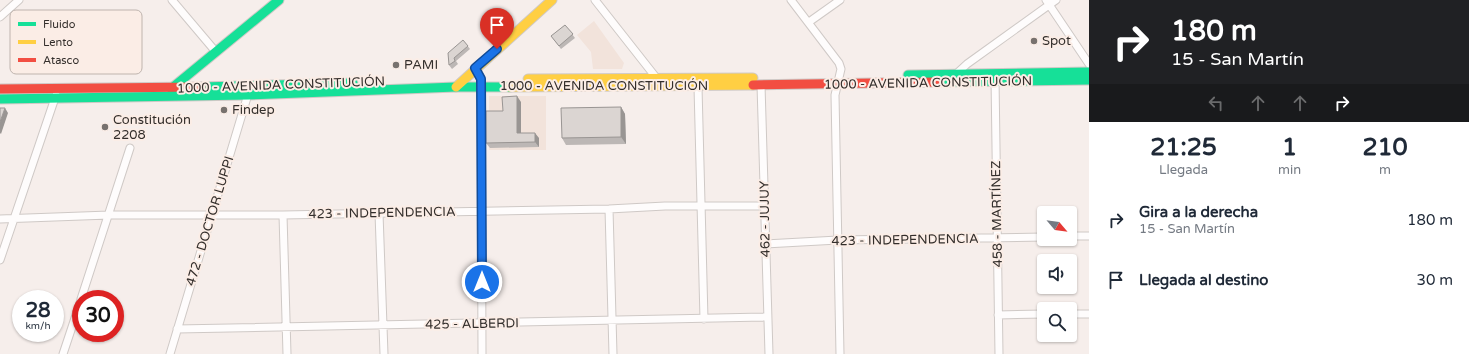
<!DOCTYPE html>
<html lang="es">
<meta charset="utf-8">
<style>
body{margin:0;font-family:"Varela Round",sans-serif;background:#f6f6f7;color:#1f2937;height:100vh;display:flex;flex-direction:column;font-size:15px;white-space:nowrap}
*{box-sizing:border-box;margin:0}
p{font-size:13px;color:#747a83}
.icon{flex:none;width:22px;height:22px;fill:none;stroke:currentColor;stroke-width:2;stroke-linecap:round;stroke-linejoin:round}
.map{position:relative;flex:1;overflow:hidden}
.panel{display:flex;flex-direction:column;background:#fff;width:380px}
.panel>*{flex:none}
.banner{background:#202124;color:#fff;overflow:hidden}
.needle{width:26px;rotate:119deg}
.fabs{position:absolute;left:1037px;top:206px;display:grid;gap:8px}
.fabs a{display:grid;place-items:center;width:40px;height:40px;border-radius:4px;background:#fff;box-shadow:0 1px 3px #0004;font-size:20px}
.speed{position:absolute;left:12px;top:290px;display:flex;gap:8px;font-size:20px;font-weight:700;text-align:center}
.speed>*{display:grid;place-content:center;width:52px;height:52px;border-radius:50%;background:#fff;box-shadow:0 1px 3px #0004;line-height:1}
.speed small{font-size:10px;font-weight:400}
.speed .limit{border:6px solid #d22;background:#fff;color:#111}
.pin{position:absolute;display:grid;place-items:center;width:34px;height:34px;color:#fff;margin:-41px -17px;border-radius:50% 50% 50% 0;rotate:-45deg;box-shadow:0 0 4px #0007}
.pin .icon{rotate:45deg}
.me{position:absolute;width:44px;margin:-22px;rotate:0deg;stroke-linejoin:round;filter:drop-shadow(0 0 3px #0008)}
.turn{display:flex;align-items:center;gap:14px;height:84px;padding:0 16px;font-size:18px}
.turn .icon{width:52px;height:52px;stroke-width:2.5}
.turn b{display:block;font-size:28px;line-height:34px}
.lanes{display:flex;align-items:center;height:38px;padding:0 16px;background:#0003;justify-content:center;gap:20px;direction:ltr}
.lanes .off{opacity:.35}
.eta{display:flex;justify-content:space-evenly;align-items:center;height:68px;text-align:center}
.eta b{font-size:24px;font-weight:700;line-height:28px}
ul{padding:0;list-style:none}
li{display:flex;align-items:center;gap:12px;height:60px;padding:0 16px}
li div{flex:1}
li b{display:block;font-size:15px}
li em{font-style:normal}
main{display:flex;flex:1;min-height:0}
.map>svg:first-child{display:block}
.built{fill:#f2e3db}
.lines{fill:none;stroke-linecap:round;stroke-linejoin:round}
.street-casing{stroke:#cfc9c6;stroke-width:9}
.fast-casing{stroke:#cfc9c6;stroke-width:11}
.slow-casing{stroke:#cfc9c6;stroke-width:11}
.jam-casing{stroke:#cfc9c6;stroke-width:11}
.street{stroke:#fefcfc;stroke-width:7}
.fast{stroke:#16e098;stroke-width:9}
.slow{stroke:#ffcf43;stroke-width:9}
.jam{stroke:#f24e42;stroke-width:9}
.wall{fill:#bcb7b5}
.shaded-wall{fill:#999593}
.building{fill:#dbd5d2;stroke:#999593}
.route-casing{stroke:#114b97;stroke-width:10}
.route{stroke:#1a73e8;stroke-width:7}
.poi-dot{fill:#77716e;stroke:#fbede6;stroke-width:1.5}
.labels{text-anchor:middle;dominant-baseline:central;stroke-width:4;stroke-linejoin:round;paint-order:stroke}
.poi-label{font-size:13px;fill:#332e2b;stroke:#fbede6;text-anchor:start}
.street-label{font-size:13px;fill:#332e2b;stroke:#fbede6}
.key{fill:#fbede6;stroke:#bfb4ae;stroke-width:1}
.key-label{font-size:11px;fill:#332e2b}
</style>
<main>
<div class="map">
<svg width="1089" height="354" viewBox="0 0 1089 354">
<rect width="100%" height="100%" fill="#f6eeeb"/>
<path class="built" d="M594,21L624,63L622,69H593L591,52L577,35Z
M489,96H546V150H489Z"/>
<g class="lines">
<g class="street-casing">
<path id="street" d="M172,0L216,52
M595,0L658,80
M791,0L839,63L841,69L835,95L840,354
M1046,0L1089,64
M0,17L19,0
M809,22L840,0
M475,68L481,79L482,354
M955,75L967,64L1056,0
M995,78L999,354
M761,85L769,354
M698,87L704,319
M609,209L613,354
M379,213L384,354
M283,215L287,354
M0,219L109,215H283L609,209L665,206H765
M1070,236H1089
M765,244L838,240L1044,237
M0,260L56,95
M81,299L130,148
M1070,314H1089
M998,315L1044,314
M177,329L767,317
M63,354L81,300
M170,354L249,91"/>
</g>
<g class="fast-casing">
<path id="fast" d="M908,75L1089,72
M936,82L1089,80
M201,87L353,83
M172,91V88L279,0
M0,99L248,95L456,87H510"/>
</g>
<g class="slow-casing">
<path id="slow" d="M528,79L753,78
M456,87L552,0
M510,87L753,85"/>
</g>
<g class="jam-casing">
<path id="jam" d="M753,85L936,82
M0,89L201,87"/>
</g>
<use href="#street" class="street"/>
<use href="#fast" class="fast"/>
<use href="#slow" class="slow"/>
<use href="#jam" class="jam"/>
</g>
<path class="wall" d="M565,25L575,38L561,49L551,36Z
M463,40L470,49L456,61L458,64L452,69L449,65Z
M521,102V133L539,138V147L490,148L486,143L503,111Z
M621,107L625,114L626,144L566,145L562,138Z"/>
<path class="shaded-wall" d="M517,96L521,102V138L517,133Z
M621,107L625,114L626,144L621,137Z
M5,108L8,113L1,134L0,133V122Z
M535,133L539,138V147L535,142Z"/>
<path class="building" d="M565,25L573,34L559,46L551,36Z
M463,40L468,46L454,58L455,61L449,65L448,53Z
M517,96V133H535V142L486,143V111H503L502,97Z
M621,107V137L562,138L561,108Z
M0,108H5L0,122Z"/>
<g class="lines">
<g class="route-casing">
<path id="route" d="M482,282L481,79L475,68L497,49"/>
</g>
<use href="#route" class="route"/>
</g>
<g class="poi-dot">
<circle cx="1034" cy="41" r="4"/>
<circle cx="396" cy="65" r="4"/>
<circle cx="224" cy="110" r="4"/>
<circle cx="105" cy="127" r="4"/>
</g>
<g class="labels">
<g class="poi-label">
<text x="1042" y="41">Spot</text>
<text x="404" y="65">PAMI</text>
<text x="232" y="110">Findep</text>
<text x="113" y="120">Constitución<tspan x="113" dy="15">2208</tspan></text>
</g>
<g class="street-label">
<text transform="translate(928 83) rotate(-1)">1000 - AVENIDA CONSTITUCIÓN</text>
<text transform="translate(281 85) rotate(-2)">1000 - AVENIDA CONSTITUCIÓN</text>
<text x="604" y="86">1000 - AVENIDA CONSTITUCIÓN</text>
<text transform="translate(382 213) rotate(-1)">423 - INDEPENDENCIA</text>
<text transform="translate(997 214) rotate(-91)">458 - MARTÍNEZ</text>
<text transform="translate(765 219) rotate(-91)">462 - JUJUY</text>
<text transform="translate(210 221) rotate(-73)">472 - DOCTOR LUPPI</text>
<text transform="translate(905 240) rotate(-1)">423 - INDEPENDENCIA</text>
<text transform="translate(472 324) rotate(-1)">425 - ALBERDI</text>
</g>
</g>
<rect x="10" y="10" width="132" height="64" rx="6" class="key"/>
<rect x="18" y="22" width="18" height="4" fill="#16e098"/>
<rect x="18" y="40" width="18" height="4" fill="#ffcf43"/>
<rect x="18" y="58" width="18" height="4" fill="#f24e42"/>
<g class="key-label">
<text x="43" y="28">Fluido</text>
<text x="43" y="46">Lento</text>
<text x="43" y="64">Atasco</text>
</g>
</svg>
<div class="fabs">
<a><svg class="needle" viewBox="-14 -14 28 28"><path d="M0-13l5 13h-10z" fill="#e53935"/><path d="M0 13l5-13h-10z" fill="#747a83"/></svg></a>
<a><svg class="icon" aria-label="sound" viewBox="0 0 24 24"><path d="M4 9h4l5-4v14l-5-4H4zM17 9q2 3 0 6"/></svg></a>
<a><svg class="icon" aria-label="search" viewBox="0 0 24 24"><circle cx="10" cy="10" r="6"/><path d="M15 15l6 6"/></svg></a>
</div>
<div class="speed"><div>28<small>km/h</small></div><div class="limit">30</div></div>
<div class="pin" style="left:497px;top:49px;background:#d93025"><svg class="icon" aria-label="arrive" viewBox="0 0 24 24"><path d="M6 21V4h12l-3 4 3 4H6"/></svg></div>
<svg class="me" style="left:482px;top:282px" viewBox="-20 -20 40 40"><circle r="17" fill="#1a73e8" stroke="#fff" stroke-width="3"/><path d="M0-11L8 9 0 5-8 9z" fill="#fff"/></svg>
</div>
<section class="panel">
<div class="banner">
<div class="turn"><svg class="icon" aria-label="right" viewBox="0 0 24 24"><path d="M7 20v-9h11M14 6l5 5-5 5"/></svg><div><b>180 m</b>15 - San Martín</div></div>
<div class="lanes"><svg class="icon off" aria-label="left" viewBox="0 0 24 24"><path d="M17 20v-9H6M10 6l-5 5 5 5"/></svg><svg class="icon off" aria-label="ahead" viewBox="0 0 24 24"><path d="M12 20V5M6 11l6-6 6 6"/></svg><svg class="icon off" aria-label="ahead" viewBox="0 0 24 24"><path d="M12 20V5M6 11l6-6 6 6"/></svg><svg class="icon" aria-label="right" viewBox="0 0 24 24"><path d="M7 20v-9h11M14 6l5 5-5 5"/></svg></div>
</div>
<div class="eta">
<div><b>21:25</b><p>Llegada</p></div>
<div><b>1</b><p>min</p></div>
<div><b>210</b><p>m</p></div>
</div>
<ul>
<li><svg class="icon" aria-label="right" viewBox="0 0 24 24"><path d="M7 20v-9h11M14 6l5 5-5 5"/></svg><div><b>Gira a la derecha</b><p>15 - San Martín</p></div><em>180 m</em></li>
<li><svg class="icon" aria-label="arrive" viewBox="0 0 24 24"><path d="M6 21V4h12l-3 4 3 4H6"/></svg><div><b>Llegada al destino</b></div><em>30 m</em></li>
</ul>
</section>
</main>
